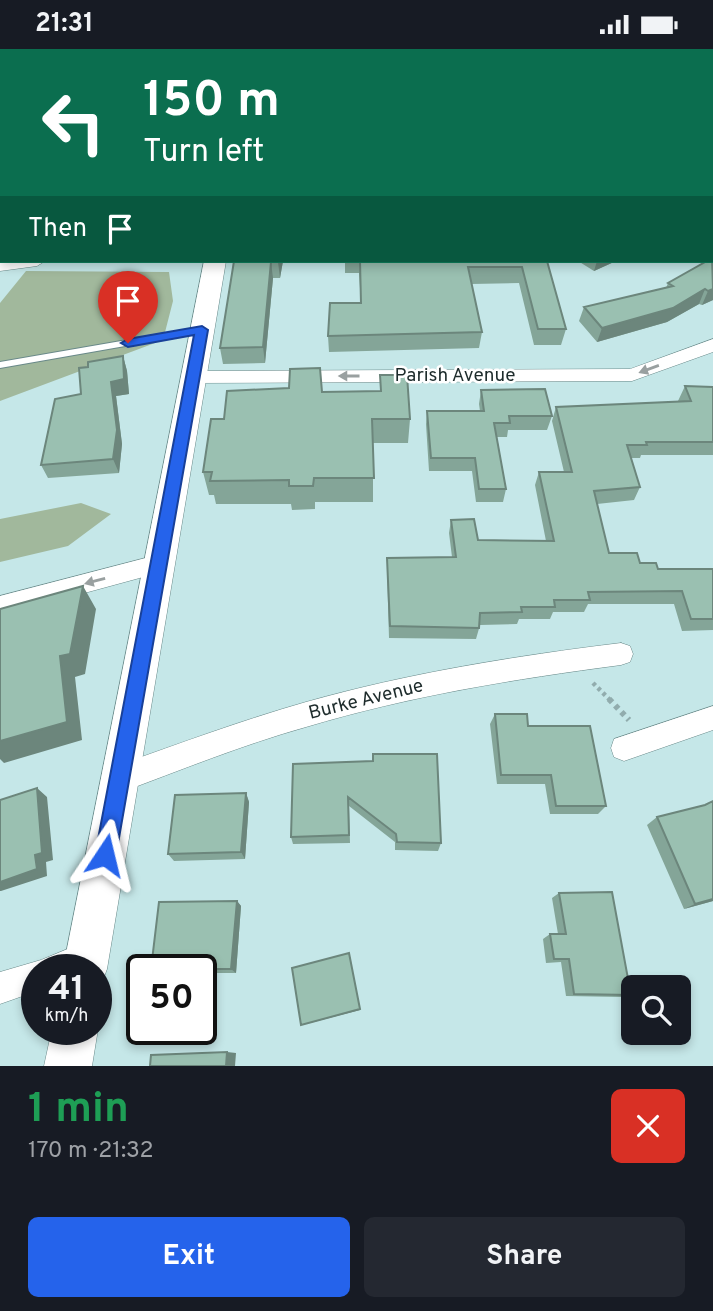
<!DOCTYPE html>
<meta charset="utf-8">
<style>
body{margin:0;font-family:Overpass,sans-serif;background:#242831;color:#f1f3f6;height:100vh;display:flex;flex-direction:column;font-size:26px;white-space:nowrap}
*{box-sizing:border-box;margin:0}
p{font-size:23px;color:#9ea1a6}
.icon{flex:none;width:38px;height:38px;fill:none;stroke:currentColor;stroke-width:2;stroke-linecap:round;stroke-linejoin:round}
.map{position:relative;height:1017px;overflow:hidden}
.side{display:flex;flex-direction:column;background:#171b24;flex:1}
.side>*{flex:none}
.banner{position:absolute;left:0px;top:0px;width:714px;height:214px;box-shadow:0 4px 10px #0003;background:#0b6e4f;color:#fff;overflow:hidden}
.tools{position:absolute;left:621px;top:926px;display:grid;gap:14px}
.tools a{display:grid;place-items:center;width:70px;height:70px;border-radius:10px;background:#171b24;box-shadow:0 4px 10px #0003;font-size:35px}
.speed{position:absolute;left:21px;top:905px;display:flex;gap:14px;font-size:35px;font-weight:700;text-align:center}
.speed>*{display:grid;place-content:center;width:91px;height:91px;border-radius:50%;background:#171b24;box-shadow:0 4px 10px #0003;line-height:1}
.speed small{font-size:18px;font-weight:400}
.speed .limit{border:4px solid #111;border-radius:10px;background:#fff;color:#111}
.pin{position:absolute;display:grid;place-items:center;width:60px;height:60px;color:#fff;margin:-72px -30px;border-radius:50% 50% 50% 0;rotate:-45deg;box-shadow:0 0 7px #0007}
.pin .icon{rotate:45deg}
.me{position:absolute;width:77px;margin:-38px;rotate:10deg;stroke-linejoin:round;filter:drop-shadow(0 0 5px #0008)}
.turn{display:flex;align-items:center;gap:24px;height:147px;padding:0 28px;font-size:32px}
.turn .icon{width:91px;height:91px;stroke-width:2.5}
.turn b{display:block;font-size:49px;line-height:60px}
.then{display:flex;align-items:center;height:66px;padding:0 28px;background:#0003;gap:14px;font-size:26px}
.round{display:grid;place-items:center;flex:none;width:74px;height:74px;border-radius:10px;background:#242831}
.head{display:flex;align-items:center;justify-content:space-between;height:119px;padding:0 28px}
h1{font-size:42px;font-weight:700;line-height:52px;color:#1e9e55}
.action{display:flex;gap:14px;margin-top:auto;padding:14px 28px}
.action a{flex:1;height:80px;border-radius:10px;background:#2563eb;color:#fff;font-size:28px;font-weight:700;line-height:80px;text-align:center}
.action a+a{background:#242831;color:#f1f3f6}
.status{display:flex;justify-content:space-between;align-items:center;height:49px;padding:0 35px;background:#171b24;direction:ltr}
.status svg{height:19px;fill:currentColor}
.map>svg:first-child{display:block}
.forest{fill:#a1b89c}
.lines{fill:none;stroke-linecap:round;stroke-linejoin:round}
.service-casing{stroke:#698989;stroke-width:2}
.minor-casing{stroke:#698989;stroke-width:1}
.secondary-casing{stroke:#698989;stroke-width:1}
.motorway-casing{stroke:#5795ae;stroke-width:2}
.path-far1{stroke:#91acad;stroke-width:4.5;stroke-dasharray:3.5 3.5;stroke-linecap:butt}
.path{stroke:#91acad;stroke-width:6;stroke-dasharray:4.5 4.5;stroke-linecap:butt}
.service{fill:#fff;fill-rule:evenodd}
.minor{fill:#fff;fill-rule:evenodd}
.secondary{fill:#fff;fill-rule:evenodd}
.motorway{fill:#76cef4;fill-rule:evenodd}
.wall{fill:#84a598}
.shaded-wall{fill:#6c867c}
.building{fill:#9ac0b1;stroke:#6c867c;stroke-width:2}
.oneway{fill:#99a0a0}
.route{fill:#2563eb;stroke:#184099;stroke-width:2}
.labels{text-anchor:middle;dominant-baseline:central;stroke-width:5;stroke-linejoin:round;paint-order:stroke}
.street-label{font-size:19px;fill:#1d2b2b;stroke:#fff}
</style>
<div class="status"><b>21:31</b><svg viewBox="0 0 49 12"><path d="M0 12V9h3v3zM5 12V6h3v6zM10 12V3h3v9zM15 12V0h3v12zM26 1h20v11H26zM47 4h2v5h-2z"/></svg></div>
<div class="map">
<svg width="713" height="1017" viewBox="0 0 713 1017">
<rect width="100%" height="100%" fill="#c5e7e8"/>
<path class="forest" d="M26,222L169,223L173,252L163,291L0,352V254Z
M81,454L111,465L68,497L0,513V470Z"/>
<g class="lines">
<g class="service-casing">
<path id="service" d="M202,278L206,281L205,283L0,319V313Z"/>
</g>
<g class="minor-casing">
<path id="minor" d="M521,0H535L537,2H522Z
M712,86H713V95H712Z
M0,212H45L37,217L0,222Z
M713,290V303L632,332L193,334L184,328L193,322L630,320Z
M161,505L169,507L172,514L169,521L0,567V547Z
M621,594L630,597L633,605L630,613L621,616C515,630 409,647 306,678C242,696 181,721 119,744L109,740L105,730L109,720L119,716C181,694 243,671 306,653C409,624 515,607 621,594Z
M713,657V681L624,712L614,708L611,699L614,690Z
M87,892L98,897L103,908L98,919L37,920V942L0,955V923L41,911Z"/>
</g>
<g class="secondary-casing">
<path id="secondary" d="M242,0H258V2H242Z
M204,212H226L107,920L101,936L96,937V920H63Z
M96,976L98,980L92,1017H44L52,980H96Z"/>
</g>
<g class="motorway-casing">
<path id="motorway" d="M546,0H568L570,2H548Z
M644,0H666L668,2H646Z
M702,0H713V6L712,2Z
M712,50H713V62H712Z"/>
</g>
<path class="path-far1" d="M593,634L611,652"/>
<path class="path" d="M609,650L629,671"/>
<use href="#service" class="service"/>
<use href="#minor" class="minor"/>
<use href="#secondary" class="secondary"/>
<use href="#motorway" class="motorway"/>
</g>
<path class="wall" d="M713,210V251L702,256L699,255L667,273L597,293L579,272L584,258L666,239L668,234Z
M234,212H283L280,229H273L265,314L223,315L220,299Z
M345,212H547L566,280L561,296H534L519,234L471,235L482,283L479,299L329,303L328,287L361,254L359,224H345Z
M578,212H616L594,222Z
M123,307L127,322L129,345L116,347L122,395L119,424L48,429L41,416L81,345Z
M380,326L410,370L408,394H373V453H315V460L292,461L291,455H216L214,446H209L203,423L224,370L322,343L380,342Z
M685,337L713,338V406H641L640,409H631L640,438L634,451L597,455L609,504L658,520H713V581L682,582L674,555H588L584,563H553L550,570H519L517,575L480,576L476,590L389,589L387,521V509L452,508L449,484L451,471L478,491L546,492L535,436L539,423H564L552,372L556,358L679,353L678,352Z
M481,341L552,367L547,381H508L507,388H497L506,440L503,453H476L472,422H429L426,375L427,362H480L479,355Z
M495,665L606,757L598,765H550L545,735H497L490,675Z
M293,715L441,794L438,802L395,801V793L349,757L350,794L293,795L291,788Z
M246,744L249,753L245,810L174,812L168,805Z
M705,756L713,852L684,860L647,776L657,768Z
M559,844L631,946L621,948L566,947L561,913L546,914L543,890L550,885H558L552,849Z
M237,852L241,857L236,924H201V920Z"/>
<path class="shaded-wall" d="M2,136V154H0V137Z
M278,212H283L280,229L278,213Z
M597,212H616L594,222Z
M271,213L273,229L265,314L263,298Z
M705,240L699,255L667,273L597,293L602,279Z
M713,240V251L702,256L708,242Z
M123,307L127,322L129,345L116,347L122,395L119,424L113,410L111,333Z
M83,537L96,560L85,625L75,628L82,691L4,714L0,710V692L60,607Z
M37,739L47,748L53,811L46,813L47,827L1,842H0V832L35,806Z
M246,744L249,753L245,810L241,803Z
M713,850V852L684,860L695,855Z
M237,852L241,857L236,924L231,920Z
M360,960V961L302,976H301Z
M227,1003L236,1004L235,1017H226Z"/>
<path class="building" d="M0,0H152V2H2V136L0,137Z
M712,124H713V162L712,161Z
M712,210L713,240L708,242L705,240L673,259L602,279L584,258L673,237L668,234L707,212H712Z
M234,212H278V213H271L263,298L220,299Z
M360,212H547L566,280H538L522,218H468L482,283L328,287L330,254H361Z
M123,307L124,330L111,333L117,381L113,410L41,416L55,350L81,345L79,319L88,318V313Z
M320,319L322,343L381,342L380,326H407L410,370H372L374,429H314L313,437H289V431L210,432L212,423H203L211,370H224L227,342L289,339L290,320Z
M685,337L713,338V393H646L647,396H627L640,438L594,442L609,504H637L640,514H656L658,520H713V570H691L682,542L588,543L590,551H554L555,558H521L522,563L480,564L479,579L390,577L387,509L456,508L451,471L474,470L478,491L554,492L539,423H572L556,358L691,352Z
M545,340L552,367H509L510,374H494L506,440H479L475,409H431L427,362H484L481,341Z
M83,537L70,605L60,607L67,673L0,692V560Z
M495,665H527L528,677H590L606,757H556L551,726H501Z
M373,705H437L441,794L397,793L396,785L348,748L349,786L291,788L293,715L373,712Z
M37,739L42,804L35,806L37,820L0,833V751Z
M246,744L241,803L168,805L175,746Z
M713,752V850L695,855L657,768L705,756Z
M612,843L631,946L574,945L569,910H554L550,885H566L559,844Z
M237,852L231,920H151L159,853Z
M349,904L360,960L301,976L292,919Z
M227,1003L226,1017H150L151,1006Z"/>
<defs><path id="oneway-solid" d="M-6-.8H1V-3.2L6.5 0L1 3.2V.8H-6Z" transform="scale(1.75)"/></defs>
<g class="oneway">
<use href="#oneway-solid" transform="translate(649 320) rotate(160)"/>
<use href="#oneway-solid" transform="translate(349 327) rotate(180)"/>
<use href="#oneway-solid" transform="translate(95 532) rotate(165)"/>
</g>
<path class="route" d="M202,277L208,281L116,806L113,814L105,817L98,814L95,806L194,286L128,298L121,294L128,290Z"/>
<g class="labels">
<g class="street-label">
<text x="455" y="327">Parish Avenue</text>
<text transform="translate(366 651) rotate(-14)">Burke Avenue</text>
</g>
</g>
</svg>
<div class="tools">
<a><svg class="icon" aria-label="search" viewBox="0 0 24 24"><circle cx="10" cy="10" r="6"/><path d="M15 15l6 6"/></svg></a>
</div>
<div class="speed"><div>41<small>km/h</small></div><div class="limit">50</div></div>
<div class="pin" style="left:128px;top:294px;background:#d93025"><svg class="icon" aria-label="arrive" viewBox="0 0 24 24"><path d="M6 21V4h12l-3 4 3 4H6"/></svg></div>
<svg class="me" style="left:105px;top:806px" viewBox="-20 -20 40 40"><path d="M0-17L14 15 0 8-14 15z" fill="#2563eb" stroke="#fff" stroke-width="4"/></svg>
<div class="banner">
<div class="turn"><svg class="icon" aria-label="left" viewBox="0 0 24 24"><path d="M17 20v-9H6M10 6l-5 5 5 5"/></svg><div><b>150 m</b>Turn left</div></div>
<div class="then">Then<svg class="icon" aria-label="arrive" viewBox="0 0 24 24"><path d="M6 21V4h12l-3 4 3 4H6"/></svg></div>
</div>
</div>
<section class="side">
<div class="head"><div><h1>1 min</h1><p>170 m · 21:32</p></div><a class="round" style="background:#d93025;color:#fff"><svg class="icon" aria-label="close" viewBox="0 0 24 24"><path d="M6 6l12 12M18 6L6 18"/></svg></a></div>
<div class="action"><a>Exit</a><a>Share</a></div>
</section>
